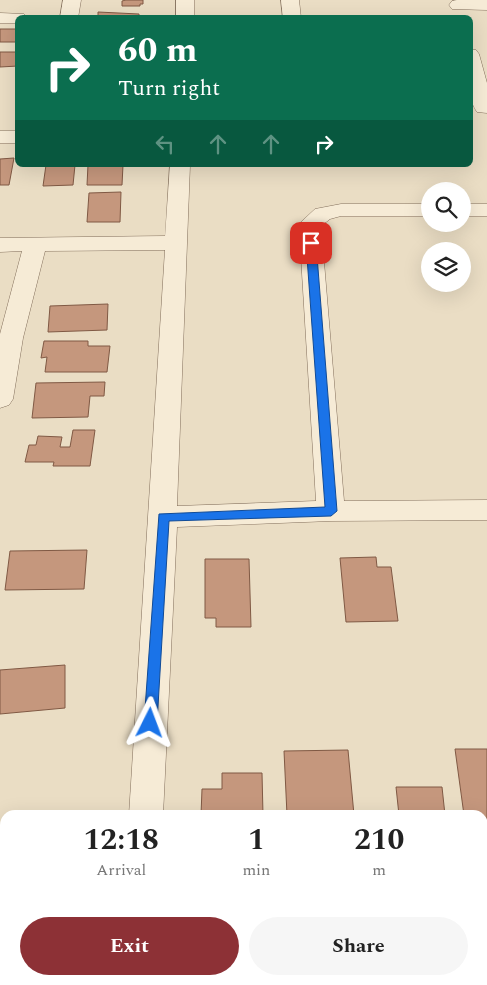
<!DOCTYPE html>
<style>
body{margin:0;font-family:Spectral,serif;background:#f6f6f6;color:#222;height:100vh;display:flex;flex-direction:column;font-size:19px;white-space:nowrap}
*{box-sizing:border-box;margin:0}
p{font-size:16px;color:#767676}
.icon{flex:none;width:28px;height:28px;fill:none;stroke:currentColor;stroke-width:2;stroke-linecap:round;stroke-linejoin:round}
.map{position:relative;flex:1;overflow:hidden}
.details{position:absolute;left:0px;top:810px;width:488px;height:175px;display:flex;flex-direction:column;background:#fff;border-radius:15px 15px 0 0;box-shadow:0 5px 20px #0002}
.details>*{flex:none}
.hud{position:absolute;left:15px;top:15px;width:458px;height:152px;border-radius:8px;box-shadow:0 5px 20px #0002;background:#0b6e4f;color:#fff;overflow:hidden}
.buttons{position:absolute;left:421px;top:182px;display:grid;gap:10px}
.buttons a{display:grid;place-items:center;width:50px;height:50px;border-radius:50%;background:#fff;box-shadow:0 5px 20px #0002;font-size:25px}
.pin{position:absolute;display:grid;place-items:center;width:42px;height:42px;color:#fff;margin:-21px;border-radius:10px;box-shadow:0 2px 8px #0006}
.me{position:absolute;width:55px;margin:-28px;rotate:3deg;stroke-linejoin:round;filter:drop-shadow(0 0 4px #0008)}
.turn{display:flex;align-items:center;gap:18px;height:105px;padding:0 20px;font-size:22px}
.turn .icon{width:65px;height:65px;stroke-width:2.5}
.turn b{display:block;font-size:35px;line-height:42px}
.lanes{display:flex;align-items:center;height:48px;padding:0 20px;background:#0003;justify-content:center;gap:25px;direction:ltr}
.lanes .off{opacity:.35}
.eta{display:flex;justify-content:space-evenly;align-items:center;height:85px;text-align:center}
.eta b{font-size:30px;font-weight:700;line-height:35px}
.button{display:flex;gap:10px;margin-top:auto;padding:10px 20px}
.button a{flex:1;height:58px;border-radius:30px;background:#8d3136;color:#fff;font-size:20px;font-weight:700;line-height:58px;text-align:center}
.button a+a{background:#f6f6f6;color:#222}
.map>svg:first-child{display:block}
.building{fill:#c5977d;stroke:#805944}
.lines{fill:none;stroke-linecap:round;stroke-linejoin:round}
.minor-casing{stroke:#836f5c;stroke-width:1}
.minor{fill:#f6ebd6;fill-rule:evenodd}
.route{fill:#1a73e8;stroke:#114b97}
</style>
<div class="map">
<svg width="487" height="985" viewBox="0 0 487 985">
<rect width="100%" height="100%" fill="#eaddc4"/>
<path class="building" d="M126,0H143V4H140V6H122V1Z
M98,12L139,14V18H98Z
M0,29H18V42H0Z
M0,52H18V66L0,67Z
M14,158L9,185H0V159Z
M46,165H75L73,185L43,186Z
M88,165H123L122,185H87Z
M121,192L120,222H87L89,193Z
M108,304L107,330L48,332L50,306Z
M44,341H88V346H110L107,372H45L47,357L41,358Z
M105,382L104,396H90L88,417L32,418L36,383Z
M73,430H95L90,466H53L54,462H25L29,445H36L38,436L62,437L60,447H70Z
M87,550L84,589L5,590L10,551Z
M376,557L377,567H391L398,621L346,622L340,558Z
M205,559H249L251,627H216V618H205Z
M65,665V708L0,714V670Z
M455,749H487V827H482V815H464Z
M348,750L354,815H287L284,751Z
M222,773H262L263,815H201L202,789H222Z
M396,787H442L445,815H399Z
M0,841H5V908H0Z
M482,946H487V985H419L418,980H482V971H486Z
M196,980H294V985H196Z"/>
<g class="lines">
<g class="minor-casing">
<path id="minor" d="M63,0H81L78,18H60Z
M176,0H194V18H176Z
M281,0H299L301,18H283Z
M457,0H487V10L452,9L449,5L452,1Z
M0,13L24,14L26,18H18V23H0Z
M470,49L476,50L479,54L487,83V113L477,112C465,95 470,68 470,49Z
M0,131H18V143H0Z
M170,165H190L177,506L316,501L299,224L315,209L341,204H430V216H341L330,219L321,226L344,501L487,500V520L331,521L177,527L163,815H129L165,250L45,251L23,338L13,399L9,405L0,408V334L22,251L0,252V238L165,236Z
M462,204H487V216H462Z
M482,858H487V892H482Z
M116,980H154V985H116Z
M362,980H400L401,985H363Z"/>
</g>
<use href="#minor" class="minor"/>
</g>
<path class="route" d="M311,240L316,243L337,511L331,516L169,521L157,723L155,727L150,729L146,727L144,723L159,514L325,507L306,243Z"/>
</svg>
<div class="buttons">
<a><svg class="icon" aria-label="search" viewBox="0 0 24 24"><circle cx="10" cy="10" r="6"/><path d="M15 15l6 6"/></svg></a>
<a><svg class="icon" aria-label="layers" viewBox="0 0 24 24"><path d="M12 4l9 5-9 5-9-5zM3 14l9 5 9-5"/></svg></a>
</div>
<div class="pin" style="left:311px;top:243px;background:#d93025"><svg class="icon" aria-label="arrive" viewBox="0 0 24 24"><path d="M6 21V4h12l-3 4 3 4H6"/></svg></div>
<svg class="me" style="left:150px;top:723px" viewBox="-20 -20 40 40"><path d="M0-17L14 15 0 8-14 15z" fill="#1a73e8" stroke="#fff" stroke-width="4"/></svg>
<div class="hud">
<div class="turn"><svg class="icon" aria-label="right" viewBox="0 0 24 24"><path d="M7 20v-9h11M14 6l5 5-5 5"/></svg><div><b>60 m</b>Turn right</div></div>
<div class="lanes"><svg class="icon off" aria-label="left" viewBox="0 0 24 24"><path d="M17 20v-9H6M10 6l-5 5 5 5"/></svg><svg class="icon off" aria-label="ahead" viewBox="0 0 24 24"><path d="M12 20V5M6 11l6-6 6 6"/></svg><svg class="icon off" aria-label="ahead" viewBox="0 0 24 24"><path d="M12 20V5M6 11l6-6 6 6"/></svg><svg class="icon" aria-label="right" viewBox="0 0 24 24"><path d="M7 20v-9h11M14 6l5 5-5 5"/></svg></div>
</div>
<section class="details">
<div class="eta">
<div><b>12:18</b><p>Arrival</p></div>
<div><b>1</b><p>min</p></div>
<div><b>210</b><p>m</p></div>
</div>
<div class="button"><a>Exit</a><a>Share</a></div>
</section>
</div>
